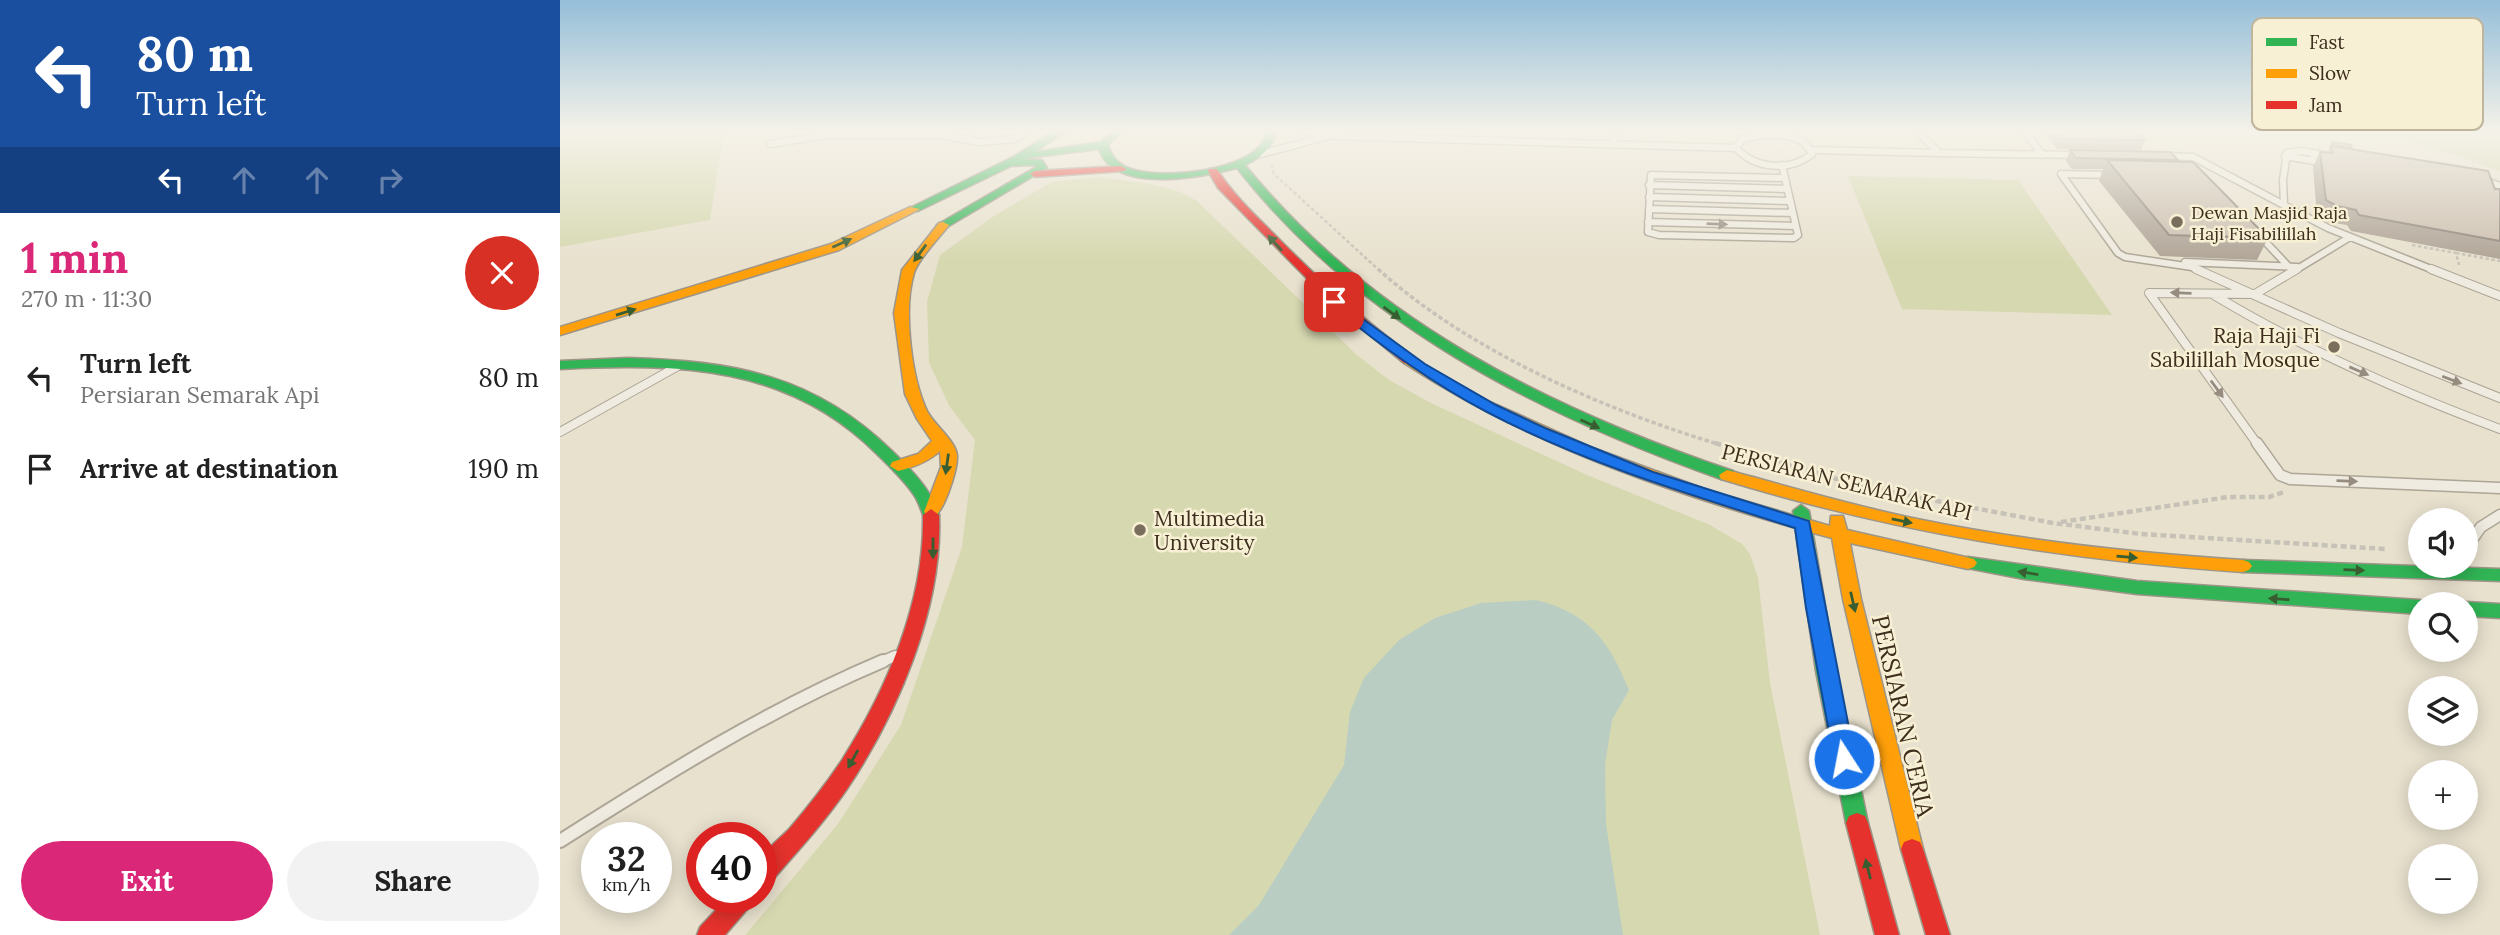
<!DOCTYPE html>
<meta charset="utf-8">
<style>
body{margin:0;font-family:Lora,serif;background:#f2f2f2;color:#222;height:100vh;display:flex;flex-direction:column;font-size:26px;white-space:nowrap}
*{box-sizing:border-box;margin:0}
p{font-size:23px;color:#767676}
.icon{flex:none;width:38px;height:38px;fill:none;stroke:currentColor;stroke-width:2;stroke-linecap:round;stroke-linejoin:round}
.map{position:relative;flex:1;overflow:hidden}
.panel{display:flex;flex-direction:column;background:#fff;width:560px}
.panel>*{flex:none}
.hud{background:#1a4fa0;color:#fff;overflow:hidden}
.controls{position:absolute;left:1848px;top:508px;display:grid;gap:14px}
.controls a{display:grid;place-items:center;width:70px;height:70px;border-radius:50%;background:#fff;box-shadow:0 4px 18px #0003;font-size:35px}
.speed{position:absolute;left:21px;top:822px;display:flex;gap:14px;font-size:35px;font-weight:700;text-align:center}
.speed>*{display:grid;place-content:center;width:91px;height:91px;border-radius:50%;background:#fff;box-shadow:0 4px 18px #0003;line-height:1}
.speed small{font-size:18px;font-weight:400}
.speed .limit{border:10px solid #d22;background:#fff;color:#111}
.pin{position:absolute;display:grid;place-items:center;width:60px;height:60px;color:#fff;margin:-30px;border-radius:14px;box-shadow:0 4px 10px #0006}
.me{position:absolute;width:77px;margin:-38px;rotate:349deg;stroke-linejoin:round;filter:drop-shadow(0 0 5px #0008)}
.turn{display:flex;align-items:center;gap:24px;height:147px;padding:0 21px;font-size:32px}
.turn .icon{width:91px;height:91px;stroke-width:2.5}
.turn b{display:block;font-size:49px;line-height:60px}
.lanes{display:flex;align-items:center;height:66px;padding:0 21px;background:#0003;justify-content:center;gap:35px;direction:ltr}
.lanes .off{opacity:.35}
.round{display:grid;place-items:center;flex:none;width:74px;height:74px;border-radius:37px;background:#f2f2f2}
.headline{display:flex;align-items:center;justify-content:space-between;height:119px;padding:0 21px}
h1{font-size:42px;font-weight:700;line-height:52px;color:#db2777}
.primary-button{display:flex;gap:14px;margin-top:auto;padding:14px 21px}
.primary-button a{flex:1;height:80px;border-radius:42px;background:#db2777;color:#fff;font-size:28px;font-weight:700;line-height:80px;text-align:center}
.primary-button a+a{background:#f2f2f2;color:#222}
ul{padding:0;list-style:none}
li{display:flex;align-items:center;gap:21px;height:91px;padding:0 21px}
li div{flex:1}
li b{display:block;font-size:26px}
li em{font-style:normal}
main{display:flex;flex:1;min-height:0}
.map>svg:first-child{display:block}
.green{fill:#d6d8b0}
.water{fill:#bacdc2}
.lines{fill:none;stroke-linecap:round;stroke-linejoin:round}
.lane-far3-casing{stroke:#ada697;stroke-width:9}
.lane-far2-casing{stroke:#ada697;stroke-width:10}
.lane-far1-casing{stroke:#ada697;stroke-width:13}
.lane-casing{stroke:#ada697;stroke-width:16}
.fast-casing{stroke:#9d9587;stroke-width:3}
.slow-casing{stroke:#9d9587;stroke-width:3}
.jam-casing{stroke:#9d9587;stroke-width:3}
.path-far2{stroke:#c7c2b7;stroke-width:2.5;stroke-dasharray:3.5 2.5;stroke-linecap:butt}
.path-far1{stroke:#c7c2b7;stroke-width:3.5;stroke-dasharray:4.5 2.5;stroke-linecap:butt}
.path{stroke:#c7c2b7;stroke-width:4.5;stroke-dasharray:6 3.5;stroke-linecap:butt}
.lane-far3{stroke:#efebe0;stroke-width:6}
.lane-far2{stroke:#efebe0;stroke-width:8}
.lane-far1{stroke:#efebe0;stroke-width:10}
.lane{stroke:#efebe0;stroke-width:12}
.fast{fill:#30b455;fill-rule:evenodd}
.slow{fill:#ff9f0a;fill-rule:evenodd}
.jam{fill:#e5322d;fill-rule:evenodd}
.wall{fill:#afa496}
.building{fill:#ccbfaf;stroke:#8f867a;stroke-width:2}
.oneway{fill:#968c7f}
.oneway2{fill:#385d31}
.route{fill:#1a73e8;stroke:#114b97;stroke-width:2}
.poi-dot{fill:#796d5c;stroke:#f8f0d4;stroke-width:2.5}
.labels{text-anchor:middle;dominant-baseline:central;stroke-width:5;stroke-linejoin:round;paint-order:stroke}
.far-poi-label{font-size:18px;fill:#3d2e1e;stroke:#f8f0d4;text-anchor:start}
.poi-label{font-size:21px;fill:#3d2e1e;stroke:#f8f0d4;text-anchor:end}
.street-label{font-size:21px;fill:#3d2e1e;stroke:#f8f0d4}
.near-street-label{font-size:24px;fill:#3d2e1e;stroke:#f8f0d4}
.key{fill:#f8f0d4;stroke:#c0b69d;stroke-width:2}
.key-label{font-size:19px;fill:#3d2e1e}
</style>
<main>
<section class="panel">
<div class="hud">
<div class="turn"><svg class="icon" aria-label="left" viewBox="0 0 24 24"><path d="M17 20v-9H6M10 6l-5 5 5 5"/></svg><div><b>80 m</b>Turn left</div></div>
<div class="lanes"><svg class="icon" aria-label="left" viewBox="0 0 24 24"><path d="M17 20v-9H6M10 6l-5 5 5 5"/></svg><svg class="icon off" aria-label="ahead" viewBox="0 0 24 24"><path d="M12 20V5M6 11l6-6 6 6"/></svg><svg class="icon off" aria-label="ahead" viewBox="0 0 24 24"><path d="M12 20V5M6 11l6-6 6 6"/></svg><svg class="icon off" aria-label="right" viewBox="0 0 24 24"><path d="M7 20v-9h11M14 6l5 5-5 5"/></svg></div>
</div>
<div class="headline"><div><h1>1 min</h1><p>270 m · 11:30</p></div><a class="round" style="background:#d93025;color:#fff"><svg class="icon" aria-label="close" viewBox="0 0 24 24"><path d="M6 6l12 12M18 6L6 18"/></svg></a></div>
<ul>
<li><svg class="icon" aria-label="left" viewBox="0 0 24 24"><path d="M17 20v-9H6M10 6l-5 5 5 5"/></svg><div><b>Turn left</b><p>Persiaran Semarak Api</p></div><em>80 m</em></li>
<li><svg class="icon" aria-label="arrive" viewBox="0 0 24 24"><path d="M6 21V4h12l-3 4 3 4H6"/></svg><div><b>Arrive at destination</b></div><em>190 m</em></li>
</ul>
<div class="primary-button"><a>Exit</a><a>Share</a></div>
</section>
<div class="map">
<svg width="1940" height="935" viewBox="0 0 1940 935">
<rect width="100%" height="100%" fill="#e8e1ce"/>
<path class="green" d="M0,131H164L150,220L0,247Z
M1673,131H1940V171L1862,144L1825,134Z
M1288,176L1458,180L1552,315L1342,309Z
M538,177C570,182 610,183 637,201L797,355L829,380L873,404L1027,475L1150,525L1182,544L1190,554L1198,578L1210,683L1260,935H185L278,824L341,725L402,547L415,440L390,407L369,363L367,302L380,255L434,216L492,182Z"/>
<path class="water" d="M976,600C1029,613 1049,641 1069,690L1052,720L1045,765L1046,824L1063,935H669L699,905L784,765L790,712L804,678L839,640L875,618L921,603Z"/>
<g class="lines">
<g class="lane-far3-casing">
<path id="lane-far3" d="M742,131L774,136L1176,148
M1054,131V145
M1465,131L1482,155
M1200,135C1220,134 1243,133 1252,154C1230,172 1195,169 1176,148L1182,139Z
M210,144L267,135H381L419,142L455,139L468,131
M1252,150L1379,153L1357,131
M1379,153L1517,155
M701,154L765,137
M1605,156L1633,157L1724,205
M1725,156L1754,161L1753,153
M1770,156L1741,151L1727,153L1723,180L1724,205L1768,228L1876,271
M1222,165L1225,178
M1501,174L1558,253L1565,257L1632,267L1640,271
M1501,174L1552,175
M1091,175L1225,178L1238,235L1234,238L1099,235L1088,232Z
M1923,180L1940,186
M1089,185L1227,189
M1089,197L1230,201
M1089,209L1233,213
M1088,222L1236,226
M1699,235L1729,267
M1625,262L1737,267
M1734,271L1790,237"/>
</g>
<g class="lane-far2-casing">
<path id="lane-far2" d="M1636,269L1779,333L1940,398
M1871,269L1940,296
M1654,295C1745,350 1841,392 1940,429
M0,432L118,366
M1698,445L1589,293L1695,294L1737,269"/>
</g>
<g class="lane-far1-casing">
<path id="lane-far1" d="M1697,443L1720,475L1730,479L1940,488
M1906,548L1921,527L1940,515
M319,663L335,656"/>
</g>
<g class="lane-casing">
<path id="lane" d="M0,841C104,775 209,709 323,661"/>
</g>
<g class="fast-casing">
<path id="fast" d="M494,131H506L475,152L540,142L552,131H562L548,145C552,155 555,161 564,166C593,181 666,172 692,153C701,147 704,140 707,131H717C711,149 702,157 685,165C810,320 988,408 1173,471L1175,475L1173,479H1161C978,414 799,324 677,168C642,177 554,195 539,149L466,158L464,159L482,160L487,168L387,227L377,225L476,167L475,165L451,166L358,211L348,209L455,156Z
M68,358C173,361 254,375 332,451C351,470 371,489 379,515L377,519H365C361,511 359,502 354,495C344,480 331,468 318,455C229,365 119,363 0,369V361Z
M1241,505L1249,511L1276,671L1308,823L1305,830L1297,833L1289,830L1286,823L1256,671L1233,511Z
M1408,557L1577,581L1860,600L1867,604H1860V614L1577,594L1464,579L1402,567L1399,563L1402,559Z
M1683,560L1940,569V581L1683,572L1677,570L1674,566L1677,562Z
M1906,602L1940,604V618L1906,616V604H1901Z"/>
</g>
<g class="slow-casing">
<path id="slow" d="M350,207L360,209L279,250L0,335V327L271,244Z
M383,222L389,225C379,238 358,259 354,273C343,309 351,377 367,411C374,425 395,440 397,455C398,468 384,514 372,518L364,512L381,467L380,451C368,462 354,467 338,471L330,466L332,462L358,454L372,441L357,419L345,394L334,313L342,270L379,223Z
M849,356L928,401L1033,448L1147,490L1270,526L1271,516H1283L1287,530L1414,559L1417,563L1414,567L1408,569L1290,543L1301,599L1363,849L1360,856L1352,859L1344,856L1341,849L1283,599L1272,538C1124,498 974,448 844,363L842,360L844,357Z
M1167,470C1230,487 1293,506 1357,519C1464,541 1573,553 1683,560L1689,562L1692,566L1689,570L1683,572C1503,560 1334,532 1161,479L1159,475Z"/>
</g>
<g class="jam-casing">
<path id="jam" d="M561,166L566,169L565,171L475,177L470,174L475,171Z
M649,169H657C672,193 693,213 713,233C757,278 803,320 854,357L856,360L854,363H844L770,302L658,188L648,171Z
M371,509L379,515C383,607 338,713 287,789C264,823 236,853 209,884L201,887C201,879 199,867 201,860C205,849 222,837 230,828C248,807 266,784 282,760C327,689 365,601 363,515Z
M1297,813L1305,816L1308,823L1339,935H1315L1286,823L1289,816Z
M1352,839L1360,842L1363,849L1390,935H1366L1341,849L1344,842Z
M167,898H194L190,906L165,935H137L140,927Z"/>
</g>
<path class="path-far2" d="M711,165L714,174L820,271
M1852,245L1896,253L1899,265
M1896,253L1940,261"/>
<path class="path-far1" d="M818,269C908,351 1045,410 1161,445"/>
<path class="path" d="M1155,443L1303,487L1493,523L1581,534L1826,549
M1501,522L1668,497H1709L1724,492"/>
<use href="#lane-far3" class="lane-far3"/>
<use href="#lane-far2" class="lane-far2"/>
<use href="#lane-far1" class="lane-far1"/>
<use href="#lane" class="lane"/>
<use href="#fast" class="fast"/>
<use href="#slow" class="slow"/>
<use href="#jam" class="jam"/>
</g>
<path class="wall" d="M1483,131H1577L1585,140L1581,150L1497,149Z
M1772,142L1792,148L1791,149L1940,189V259L1791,231L1787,225L1769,222L1757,216L1753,167L1760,152H1768Z
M1510,150L1618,160L1617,162L1708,238L1697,260L1600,256L1539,181L1543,169H1512L1506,161Z"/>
<path class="building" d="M1494,131H1577L1585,140L1501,139Z
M1772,142L1791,145L1792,148L1773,145Z
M1771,146L1928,171L1935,189H1940V241L1799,215L1796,210L1777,206L1766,200L1760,152L1773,153Z
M1510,150L1610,152L1618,160L1516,158Z
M1547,160L1633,162L1708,238L1609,235Z"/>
<defs><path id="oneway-solid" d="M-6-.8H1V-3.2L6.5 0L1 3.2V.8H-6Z" transform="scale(1.75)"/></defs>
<g class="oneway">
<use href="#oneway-solid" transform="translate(1157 224) rotate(2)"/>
<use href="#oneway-solid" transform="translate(1621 293) rotate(-178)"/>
<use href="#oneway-solid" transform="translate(1799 371) rotate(23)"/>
<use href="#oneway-solid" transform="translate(1892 380) rotate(21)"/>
<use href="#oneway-solid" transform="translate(1657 389) rotate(54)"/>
<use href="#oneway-solid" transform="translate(1787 481) rotate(2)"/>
</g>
<g class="oneway2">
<use href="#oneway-solid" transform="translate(282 243) rotate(-24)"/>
<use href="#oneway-solid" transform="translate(715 243) rotate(-132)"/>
<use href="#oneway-solid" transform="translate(360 253) rotate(126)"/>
<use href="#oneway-solid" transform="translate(66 312) rotate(-17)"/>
<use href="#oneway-solid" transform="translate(832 313) rotate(36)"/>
<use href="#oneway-solid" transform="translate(1030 424) rotate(24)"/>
<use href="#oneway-solid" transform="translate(387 464) rotate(98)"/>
<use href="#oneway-solid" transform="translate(1342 521) rotate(12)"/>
<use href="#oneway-solid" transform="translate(373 548) rotate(90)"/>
<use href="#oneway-solid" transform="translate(1567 557) rotate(5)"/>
<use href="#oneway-solid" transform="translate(1794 570) rotate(2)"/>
<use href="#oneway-solid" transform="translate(1468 573) rotate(-171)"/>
<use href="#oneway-solid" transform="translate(1719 599) rotate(-176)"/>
<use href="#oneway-solid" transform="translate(1293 602) rotate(77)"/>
<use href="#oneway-solid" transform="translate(293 759) rotate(119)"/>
<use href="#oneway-solid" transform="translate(1308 869) rotate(-104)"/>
</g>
<linearGradient id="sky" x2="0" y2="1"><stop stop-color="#95bed9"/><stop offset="0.5" stop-color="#f5f2e9"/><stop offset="1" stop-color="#f5f2e9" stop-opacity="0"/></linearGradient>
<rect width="1940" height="262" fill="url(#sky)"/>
<path class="route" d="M774,298L865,364L936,405L985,428L1093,472L1249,521L1295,759L1292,765L1284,768L1277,765L1274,759L1246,608L1235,528C1131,495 1024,463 927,412C870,382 819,345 770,304L768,302Z"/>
<g class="poi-dot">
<circle cx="1617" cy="222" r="7"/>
<circle cx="1774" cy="347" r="7"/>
<circle cx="580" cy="530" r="7"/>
</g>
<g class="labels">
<g class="far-poi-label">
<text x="1631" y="212">Dewan Masjid Raja<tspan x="1631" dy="21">Haji Fisabilillah</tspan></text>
</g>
<g class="poi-label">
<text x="1760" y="335">Raja Haji Fi<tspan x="1760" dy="24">Sabilillah Mosque</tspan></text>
<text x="594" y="518" text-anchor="start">Multimedia<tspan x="594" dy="24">University</tspan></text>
</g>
<g class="street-label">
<text transform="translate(1287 482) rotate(14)">PERSIARAN SEMARAK API</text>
</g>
<g class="near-street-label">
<text transform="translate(1343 716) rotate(77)">PERSIARAN CERIA</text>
</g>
</g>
<rect x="1692" y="18" width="231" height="112" rx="10" class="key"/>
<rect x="1706" y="38" width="31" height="8" fill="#30b455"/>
<rect x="1706" y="69" width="31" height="9" fill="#ff9f0a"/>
<rect x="1706" y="101" width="31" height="8" fill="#e5322d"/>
<g class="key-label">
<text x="1749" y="49">Fast</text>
<text x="1749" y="80">Slow</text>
<text x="1749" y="112">Jam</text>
</g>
</svg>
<div class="controls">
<a><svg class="icon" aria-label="sound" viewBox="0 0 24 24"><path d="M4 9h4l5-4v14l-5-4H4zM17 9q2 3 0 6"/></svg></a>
<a><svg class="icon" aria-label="search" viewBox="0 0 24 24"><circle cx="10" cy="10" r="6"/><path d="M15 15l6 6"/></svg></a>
<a><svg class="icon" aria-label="layers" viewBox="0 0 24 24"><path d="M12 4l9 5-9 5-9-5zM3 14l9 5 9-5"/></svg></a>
<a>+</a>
<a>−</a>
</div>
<div class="speed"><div>32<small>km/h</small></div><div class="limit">40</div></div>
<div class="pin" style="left:774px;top:302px;background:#d93025"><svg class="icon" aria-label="arrive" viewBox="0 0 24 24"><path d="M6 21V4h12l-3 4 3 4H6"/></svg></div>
<svg class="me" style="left:1284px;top:759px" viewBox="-20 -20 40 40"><circle r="17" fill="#1a73e8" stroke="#fff" stroke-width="3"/><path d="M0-11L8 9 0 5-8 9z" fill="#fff"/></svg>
</div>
</main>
